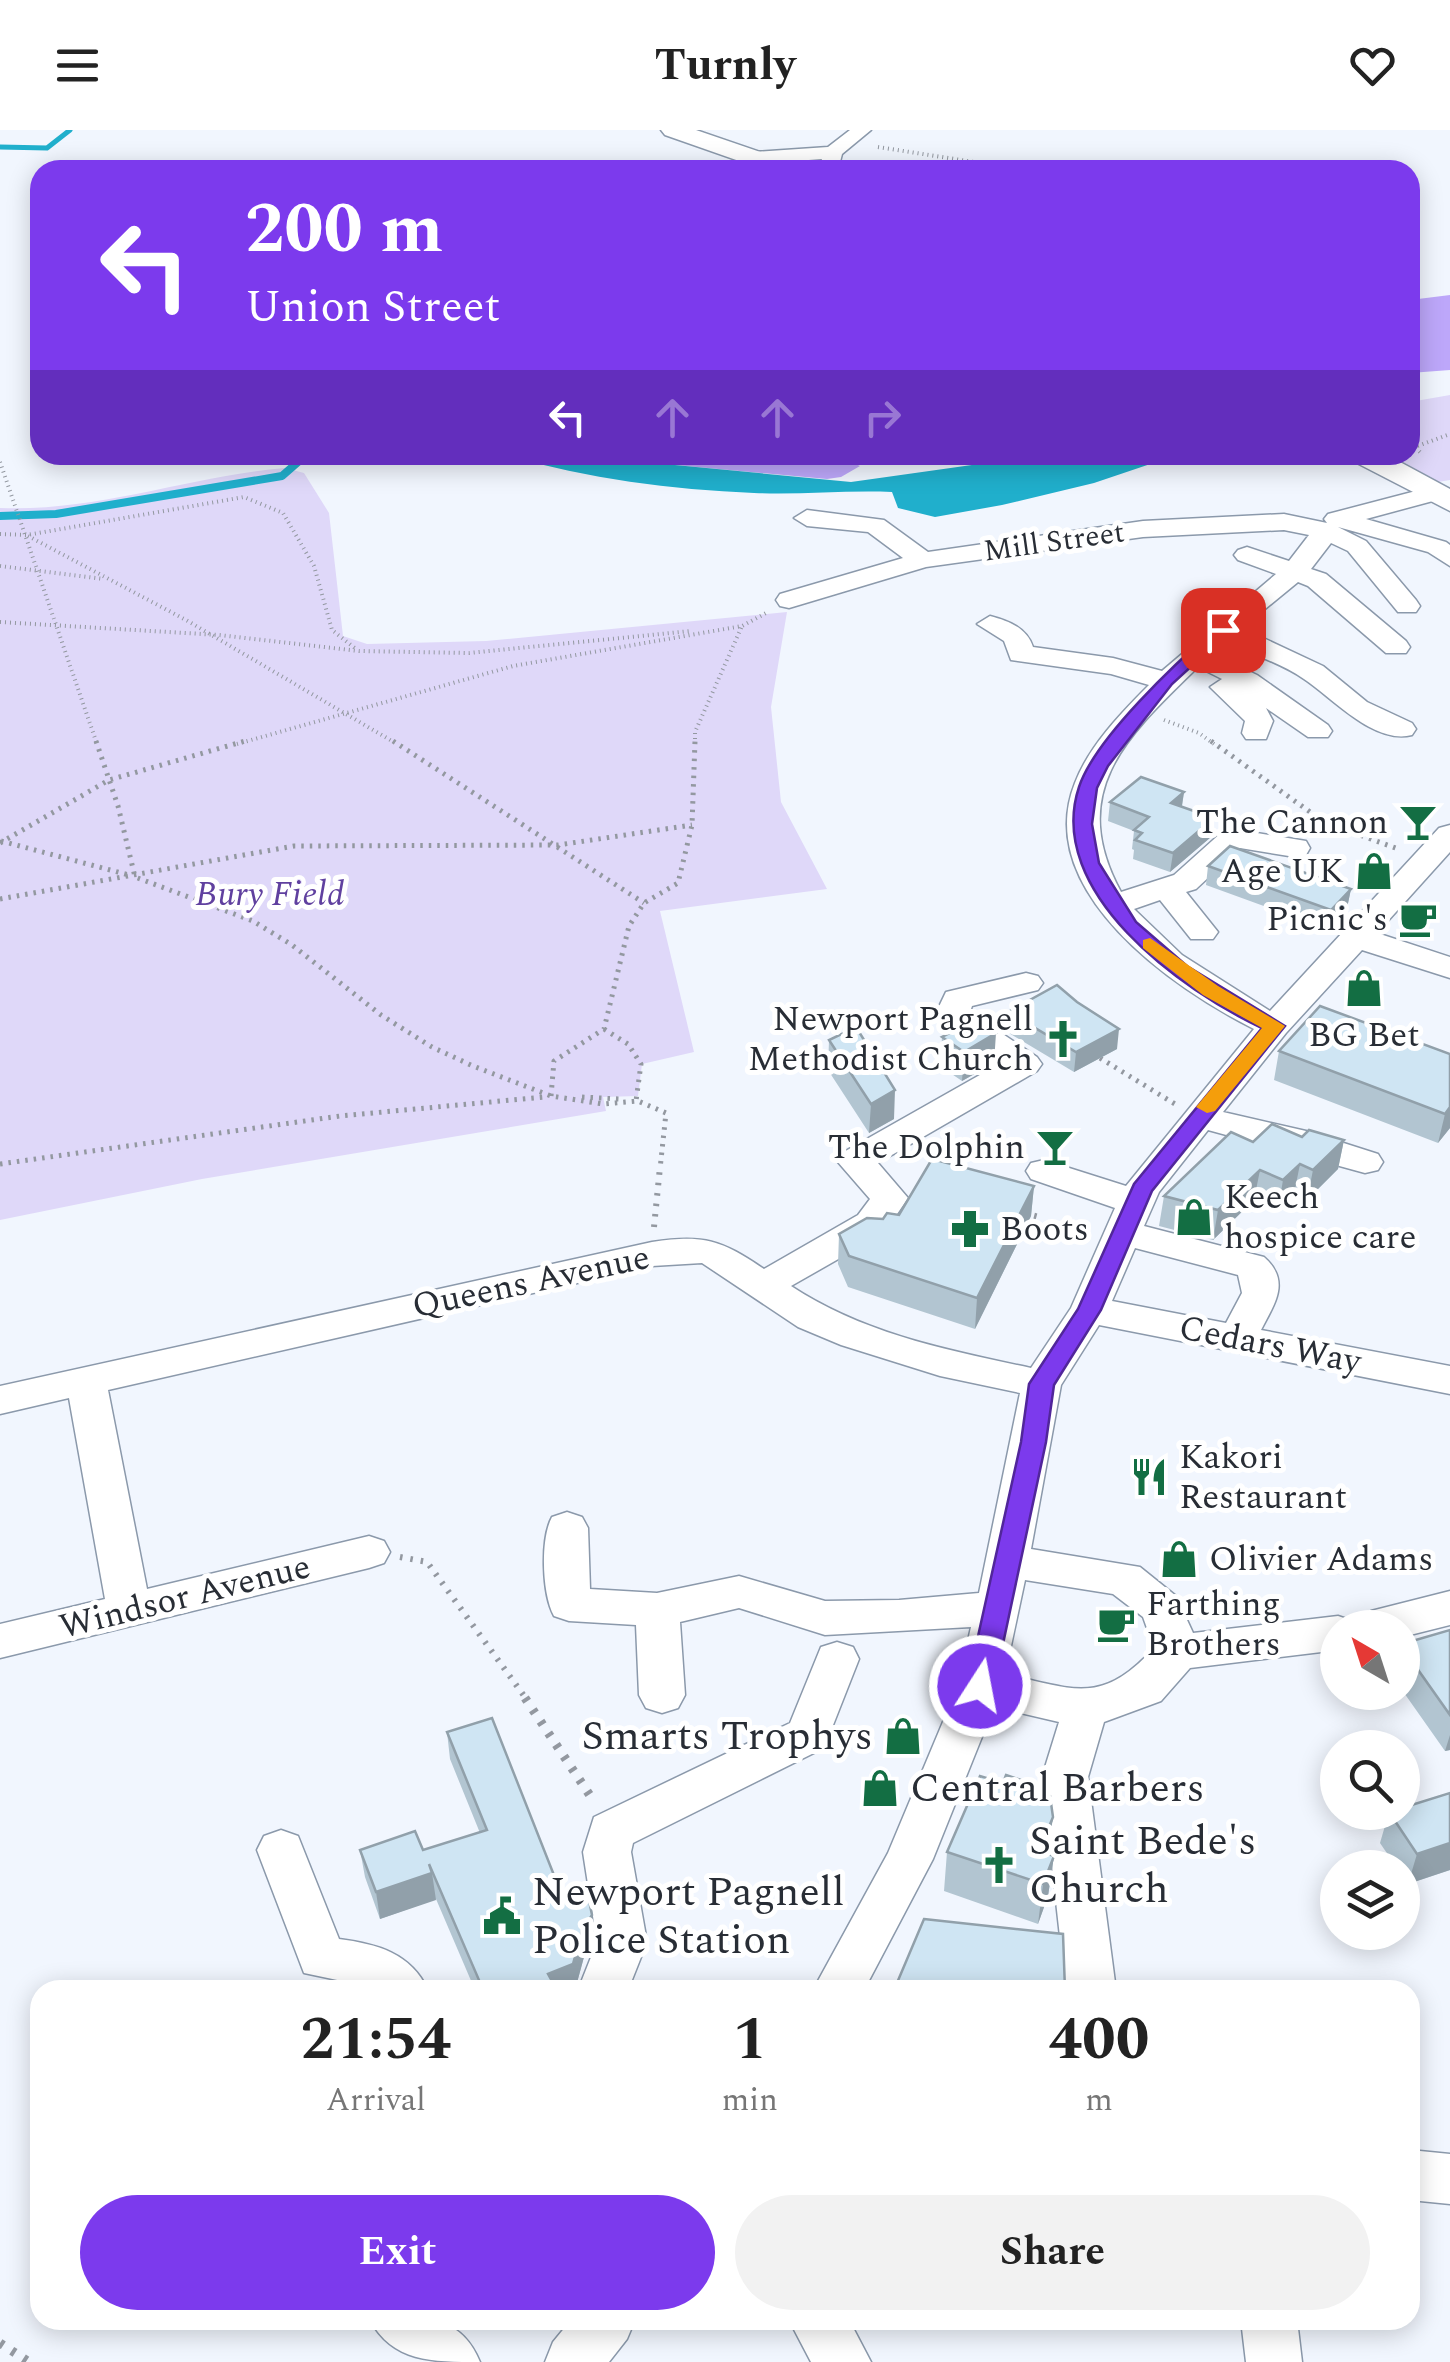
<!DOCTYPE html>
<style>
body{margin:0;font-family:Spectral,serif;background:#f2f2f2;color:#222;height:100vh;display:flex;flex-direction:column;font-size:38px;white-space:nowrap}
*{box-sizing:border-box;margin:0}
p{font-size:32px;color:#767676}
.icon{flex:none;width:55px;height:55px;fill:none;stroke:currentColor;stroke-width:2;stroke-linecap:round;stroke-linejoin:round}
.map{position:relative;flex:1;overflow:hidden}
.sheet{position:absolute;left:30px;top:1850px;width:1390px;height:350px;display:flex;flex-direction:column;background:#fff;border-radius:30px;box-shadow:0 5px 25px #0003}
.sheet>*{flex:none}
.top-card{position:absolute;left:30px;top:30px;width:1390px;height:305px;border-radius:30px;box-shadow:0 5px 25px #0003;background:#7c3aed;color:#fff;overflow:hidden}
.needle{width:65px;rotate:321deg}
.tools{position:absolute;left:1320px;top:1480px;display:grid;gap:20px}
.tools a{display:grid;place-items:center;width:100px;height:100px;border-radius:50%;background:#fff;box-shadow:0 5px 25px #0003;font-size:50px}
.pin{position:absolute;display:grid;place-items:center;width:85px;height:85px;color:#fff;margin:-42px;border-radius:20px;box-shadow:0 5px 15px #0006}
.me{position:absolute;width:110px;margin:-55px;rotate:11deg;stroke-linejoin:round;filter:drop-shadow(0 0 8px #0008)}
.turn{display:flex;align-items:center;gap:35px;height:210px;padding:0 50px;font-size:45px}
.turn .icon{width:130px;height:130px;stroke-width:2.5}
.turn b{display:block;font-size:70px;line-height:85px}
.lanes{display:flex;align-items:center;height:95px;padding:0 50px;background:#0003;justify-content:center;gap:50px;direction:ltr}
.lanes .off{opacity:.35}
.eta{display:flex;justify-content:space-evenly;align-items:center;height:170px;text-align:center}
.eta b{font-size:60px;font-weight:700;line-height:70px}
.cta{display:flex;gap:20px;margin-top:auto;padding:20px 50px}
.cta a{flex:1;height:115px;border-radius:60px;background:#7c3aed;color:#fff;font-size:40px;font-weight:700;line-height:115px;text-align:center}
.cta a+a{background:#f2f2f2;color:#222}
header{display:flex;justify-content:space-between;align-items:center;height:130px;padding:0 50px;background:#fff;font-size:45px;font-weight:700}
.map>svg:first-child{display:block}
.green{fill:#dfd8f9}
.forest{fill:#bda7fa}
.water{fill:#20afcc}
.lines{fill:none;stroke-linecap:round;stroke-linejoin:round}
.stream-far1{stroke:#20afcc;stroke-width:5}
.stream{stroke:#20afcc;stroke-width:8}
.minor-casing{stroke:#8b99ab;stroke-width:3}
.major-casing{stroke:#8b99ab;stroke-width:3}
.path-far3{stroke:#9398a0;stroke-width:4;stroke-dasharray:1 4;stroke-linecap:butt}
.path-far2{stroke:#9398a0;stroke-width:5;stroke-dasharray:2.5 6;stroke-linecap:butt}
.path-far1{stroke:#9398a0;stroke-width:6;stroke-dasharray:2.5 8;stroke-linecap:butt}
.path{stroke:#9398a0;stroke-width:9;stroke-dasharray:4 10;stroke-linecap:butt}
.minor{fill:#fff;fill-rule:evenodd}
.major{fill:#fff;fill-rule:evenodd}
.wall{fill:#b2c5d1}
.shaded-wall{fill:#91a0aa}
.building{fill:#cfe5f3;stroke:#91a0aa;stroke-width:2.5}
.route{fill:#7c3aed;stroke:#51269a;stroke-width:2.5}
.slow{fill:#f59e0b}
.labels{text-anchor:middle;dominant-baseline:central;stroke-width:10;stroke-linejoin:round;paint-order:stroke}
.far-street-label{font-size:30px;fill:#282d35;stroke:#fff}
.poi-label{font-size:35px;fill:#282d35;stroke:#fff;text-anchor:end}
.park-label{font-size:35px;font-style:italic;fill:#60409f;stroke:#fff}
.street-label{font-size:35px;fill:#282d35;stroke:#fff}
.near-poi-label{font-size:42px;fill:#282d35;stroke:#fff;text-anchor:start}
</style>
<header><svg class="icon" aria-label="menu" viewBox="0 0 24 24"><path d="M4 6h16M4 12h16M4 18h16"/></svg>Turnly<svg class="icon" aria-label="heart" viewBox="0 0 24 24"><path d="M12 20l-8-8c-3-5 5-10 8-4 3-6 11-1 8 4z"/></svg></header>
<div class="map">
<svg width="1450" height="2232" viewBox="0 0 1450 2232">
<rect width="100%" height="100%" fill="#f1f6fe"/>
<path class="green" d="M1450,265V350L1432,353L1377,325H1410V272Z
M285,338L304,343L329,383L343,506L367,514L486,511L787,482L771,577L781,672L827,759L660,781L694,922L642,934L638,966L603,967L606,981L202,1049L0,1090V378C98,382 189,346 285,338Z"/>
<path class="forest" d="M1450,165V240L1410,243V170Z
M605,325H837L860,336L841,347L827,349L633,331Z"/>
<path class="water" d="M504,325H605L633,331L851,352L1042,325H1177L1094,353L1002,375L935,387L898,378L892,362C846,360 800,365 754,363C669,360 586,348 504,325Z"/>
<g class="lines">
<path class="stream-far1" d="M0,17L47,18L70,0"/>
<path class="stream" d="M0,386L56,384L282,346L306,325"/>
<g class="minor-casing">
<path id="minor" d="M850,0H871L842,24L838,40H818L822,29L754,34L744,28L754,22L828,17Z
M1435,356L1444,358L1447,363L1444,368L1366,389L1446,412L1450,415V436L1428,422L1338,397L1366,411L1416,470L1420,476L1416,482H1398L1348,421L1331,413L1311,439L1326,444L1406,511L1410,517L1406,523H1386L1308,456L1298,452L1242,498L1323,536L1367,572L1412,593L1416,599L1412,605C1374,615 1333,568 1304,549C1281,533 1251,524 1226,512L1213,524L1257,545L1328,595L1332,601L1328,607H1308L1266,578L1273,591L1266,609H1246L1242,603L1245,591L1210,557L1222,549L1198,537C1127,606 1066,661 1121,762L1174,745L1222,702L1233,699L1306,711L1310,718L1306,725L1295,727L1240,718L1196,759L1186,762L1218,802L1213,809H1191L1160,770L1134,779L1182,825L1270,881L1439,698L1450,695V722L1377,803L1450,827V848L1362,820L1286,903L1223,982L1306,1001L1378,1024L1383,1032L1378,1040L1365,1043L1208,1000L1159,1062L1144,1096L1264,1127C1291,1151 1275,1173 1261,1200L1450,1236V1264L1099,1195L1061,1255L1031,1419L1140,1437L1176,1466L1193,1503L1338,1486L1353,1491L1371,1481L1450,1461V1495L1402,1507V1498H1338V1520L1190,1538L1161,1571L1104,1592L1088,1647L1116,1860H1066L1042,1647L1059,1592L994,1577L933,1729L864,1860H813L888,1723L958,1556L971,1497L825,1505L739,1478L680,1492L685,1565L678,1578L662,1583L646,1578L639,1565L636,1495L569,1491L554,1486C542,1464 540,1409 552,1387L567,1382L582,1387L588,1398L590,1459L657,1463L739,1446L825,1471L899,1470L979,1463L1020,1263L940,1246L841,1215L798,1197L702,1133L652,1136L108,1260L147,1459L369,1406L384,1411L390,1422L384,1433L369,1438L0,1528V1494L105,1469L69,1268L0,1284V1256L652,1112C704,1104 721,1110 764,1139L858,1085L870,1069L837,1031L842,1023L1001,933L940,892L935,885L946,862L1026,843L1038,846L1043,853L1038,860L972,876L970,882L1037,927L1042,934L1037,941L878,1033L908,1068L884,1103L791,1156C864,1204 947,1220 1031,1238L1071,1178L1115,1078L1031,1049L1026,1041L1031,1033L1044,1030L1126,1056L1254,899C1173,858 1032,761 1075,653C1089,616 1121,583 1149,555L1111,544L1011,530L1004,511L977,494L990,486C1009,491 1027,498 1033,517L1113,528L1162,541L1276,444L1238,430L1234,425L1238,420L1247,417L1289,431L1309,405L1284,400L1143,407L926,437L789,478L780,476L776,470L780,464L903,428L868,402L807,396L794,388L807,380L884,390L928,422L1143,391L1284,384L1327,393L1324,389L1328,384ZM1135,1118L1238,1145L1242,1163L1226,1193L1112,1171ZM1025,1450L1113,1464L1143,1487L1154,1518C1101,1576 1074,1559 1005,1544Z
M837,1512L853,1517L859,1529L824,1618L633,1713L631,1722L647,1812L628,1860H578L597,1812L583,1722L594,1687L790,1593L821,1517Z
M281,1700L298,1706L339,1809C377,1814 411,1823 428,1860H367L361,1855L304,1843L257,1720L264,1706Z
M1410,2020L1450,2024V2074L1410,2070Z
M370,2190C418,2190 458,2179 480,2232C431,2232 393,2232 370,2190Z
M571,2190H635L627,2209L609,2232H545L553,2212Z
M789,2190H849L871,2232H811Z
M1241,2190H1297L1302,2232H1246Z"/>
</g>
<g class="major-casing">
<path id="major" d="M661,0H696L798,35L801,40H765L665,5Z
M1349,325H1387L1450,359V381L1353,331Z"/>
</g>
<path class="path-far3" d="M878,17L993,35L1103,34
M1420,322L1415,317L1450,304
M0,332L97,614
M0,404L27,405L244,367L283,383L314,436L332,500L356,519
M28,406L186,490L397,614
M0,436L104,449
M0,492L219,505L359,521L469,523L691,501
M1164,590L1199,603L1214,614
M237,614L513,536L742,496L766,483
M695,614V602L742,496"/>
<path class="path-far2" d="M96,611L118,676L135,747L253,791L292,815L381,885L432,917L473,936L551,966L603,974L638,971L666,983L660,1039
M393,611L644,773
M1211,611L1324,692L1401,720
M1,711L129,745
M0,713L109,650L245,611
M0,769L294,716L558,715L692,695
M604,899L628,914L641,934L636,971
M1100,928L1175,974
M551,966L554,931L604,899L629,796L644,773L678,753L692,695L695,611
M582,967L619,969
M0,1034L340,986L544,967"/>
<path class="path-far1" d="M1024,1083L1039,1087
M654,1097L660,1037
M400,1427L427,1432L527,1570"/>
<path class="path" d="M525,1568L593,1670
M0,2213L29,2232"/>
<use href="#minor" class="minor"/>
<use href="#major" class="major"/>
</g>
<path class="wall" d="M1184,662L1182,677L1211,707L1170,742L1133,729L1134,720L1132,719L1134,701L1108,691L1110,672Z
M1208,736L1351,759L1347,778L1327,799L1206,755Z
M1008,882L1117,919L1074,942L1007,902Z
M942,907L994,933L962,951L940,936Z
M829,910L894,989L869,1003L828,940Z
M1279,921L1450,924V998L1438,1013L1274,950Z
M1302,1007L1344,1010L1338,1039L1307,1070L1294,1064L1278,1080L1254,1070L1213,1110L1159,1096L1164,1066L1253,1012Z
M1034,1056L1031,1086L975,1199L848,1157L838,1134L839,1104L899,1085Z
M1450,1500V1620L1445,1621L1402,1560V1514Z
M447,1602L561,1763L593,1812L584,1827L575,1860H475L436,1769L380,1789L365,1747L360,1720H423L480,1703L450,1629Z
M1003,1653L1038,1662L1053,1687L1048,1724L1054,1726L1048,1766L1038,1794L944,1761L947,1722Z
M1450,1663V1740L1408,1754L1402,1746V1738H1397L1380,1713L1389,1682Z"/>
<path class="shaded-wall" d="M1184,662L1181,681L1171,673Z
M1214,688L1211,707L1170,742L1173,723Z
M1351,759L1347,778L1327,799L1331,780Z
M1119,899L1117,919L1074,942L1076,922Z
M996,903L994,933L962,951L964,922Z
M895,960L894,989L869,1003L871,974Z
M1450,977V998L1438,1013L1445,984Z
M1344,1010L1338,1039L1307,1070L1313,1040Z
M1300,1034L1294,1064L1278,1080L1283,1050Z
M1260,1040L1254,1070L1213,1110L1218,1080Z
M1034,1056L1031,1086L975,1199L977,1168Z
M1450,1605V1620L1445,1621Z
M1053,1687L1047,1726L1039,1721Z
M1450,1713V1740L1408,1754L1417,1724Z
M1054,1726L1048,1766L1038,1794L1043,1754Z
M432,1743L436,1770L380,1789L376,1762Z
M592,1785L593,1812L584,1827L575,1860H536L582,1800Z"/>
<path class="building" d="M1141,647L1184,662L1171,673L1214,688L1173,723L1135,710L1142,703L1134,700L1149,687L1110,672Z
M1230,716L1351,759L1331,780L1208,736Z
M1057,855L1077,872L1119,899L1076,922L1008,882Z
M1320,876L1450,924V977L1445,984L1279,921Z
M976,890L996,903L964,922L942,907Z
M856,897L895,960L871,974L829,910Z
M1272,994L1302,1007L1309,1000L1344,1010L1313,1040L1300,1034L1283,1050L1260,1040L1218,1080L1164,1066L1231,1002L1253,1012Z
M932,1029L1034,1056L977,1168L849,1126L839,1104L867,1088L883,1089L887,1083L899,1085Z
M1450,1500V1585L1402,1517V1514Z
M492,1588L561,1763L586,1756L592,1785L582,1800L573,1834L548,1844L553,1853L536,1860H480L482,1857L429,1734L432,1743L376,1762L360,1720L415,1701L423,1720L487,1700L447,1602Z
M1006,1645L1039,1656L1037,1662L1050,1666L1053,1687L1039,1721L1054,1726L1043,1754L947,1722L980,1646L1003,1653Z
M1450,1663V1713L1417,1724L1389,1682H1402V1678Z
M924,1789L1063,1804L1065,1860H894Z"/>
<path class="route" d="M1217,497L1231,500L1172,554L1108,636L1097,658L1092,694L1099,733L1136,792L1187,836L1285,896L1152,1061L1101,1180L1054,1255L1046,1312L994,1556L990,1564L980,1567L971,1564L967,1556L1021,1312L1029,1254L1078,1179L1134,1054L1262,898C1182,861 1044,762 1079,657C1095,608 1178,531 1217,497Z"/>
<path class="slow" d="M1150,808L1218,856L1285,896L1215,981L1207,983L1196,977L1262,898L1203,865L1143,818V810Z"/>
<defs>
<g id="bar-bare" transform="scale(3)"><path d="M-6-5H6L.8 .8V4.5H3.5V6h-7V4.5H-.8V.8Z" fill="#136e43" stroke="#fff" stroke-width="2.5" paint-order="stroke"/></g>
<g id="shop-bare" transform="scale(3)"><path d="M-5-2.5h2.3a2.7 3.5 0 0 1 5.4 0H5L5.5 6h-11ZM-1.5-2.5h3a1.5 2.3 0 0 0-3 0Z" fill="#136e43" stroke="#fff" stroke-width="2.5" paint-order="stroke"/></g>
<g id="cafe-bare" transform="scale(3)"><path d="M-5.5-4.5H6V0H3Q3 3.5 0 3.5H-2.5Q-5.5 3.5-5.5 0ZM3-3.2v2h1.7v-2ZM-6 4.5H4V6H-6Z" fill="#136e43" stroke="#fff" stroke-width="2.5" paint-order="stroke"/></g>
<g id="church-bare" transform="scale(3)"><path d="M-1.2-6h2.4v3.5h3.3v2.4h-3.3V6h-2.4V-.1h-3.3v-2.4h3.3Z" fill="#136e43" stroke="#fff" stroke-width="2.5" paint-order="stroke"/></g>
<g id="pharmacy-bare" transform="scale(3)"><path d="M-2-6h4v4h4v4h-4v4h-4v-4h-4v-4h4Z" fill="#136e43" stroke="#fff" stroke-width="2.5" paint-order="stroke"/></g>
<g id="restaurant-bare" transform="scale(3)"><path d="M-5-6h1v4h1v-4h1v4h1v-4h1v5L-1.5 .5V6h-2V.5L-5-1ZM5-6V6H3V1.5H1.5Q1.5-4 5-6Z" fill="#136e43" stroke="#fff" stroke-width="2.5" paint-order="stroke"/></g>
<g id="civic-bare" transform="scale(3)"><path d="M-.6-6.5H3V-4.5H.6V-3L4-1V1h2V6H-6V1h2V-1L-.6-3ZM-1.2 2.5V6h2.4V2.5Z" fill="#136e43" stroke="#fff" stroke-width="2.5" paint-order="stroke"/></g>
</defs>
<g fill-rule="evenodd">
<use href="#bar-bare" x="1418" y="692"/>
<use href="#shop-bare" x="1374" y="741"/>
<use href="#cafe-bare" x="1418" y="789"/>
<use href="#shop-bare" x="1364" y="858"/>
<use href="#church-bare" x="1063" y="909"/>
<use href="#bar-bare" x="1055" y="1017"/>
<use href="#shop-bare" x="1194" y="1087"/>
<use href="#pharmacy-bare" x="970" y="1099"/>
<use href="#restaurant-bare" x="1149" y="1347"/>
<use href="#shop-bare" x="1179" y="1429"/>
<use href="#cafe-bare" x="1116" y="1494"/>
<use href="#shop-bare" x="903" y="1606"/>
<use href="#shop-bare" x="880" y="1658"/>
<use href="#church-bare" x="999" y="1735"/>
<use href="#civic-bare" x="502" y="1786"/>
</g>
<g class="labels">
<g class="far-street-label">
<text transform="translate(1054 412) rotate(-8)">Mill Street</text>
</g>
<g class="poi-label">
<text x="1388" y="692">The Cannon</text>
<text x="1344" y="741">Age UK</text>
<text x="1388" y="789">Picnic's</text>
<text x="1033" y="889">Newport Pagnell<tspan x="1033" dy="40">Methodist Church</tspan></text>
<text x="1364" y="905" text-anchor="middle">BG Bet</text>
<text x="1025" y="1017">The Dolphin</text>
<text x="1224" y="1067" text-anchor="start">Keech<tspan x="1224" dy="40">hospice care</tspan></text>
<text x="1000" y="1099" text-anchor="start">Boots</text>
<text x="1179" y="1327" text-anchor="start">Kakori<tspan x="1179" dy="40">Restaurant</tspan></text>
<text x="1209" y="1429" text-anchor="start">Olivier Adams</text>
<text x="1146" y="1474" text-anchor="start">Farthing<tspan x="1146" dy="40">Brothers</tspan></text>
</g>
<g class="park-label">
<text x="270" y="764">Bury Field</text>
</g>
<g class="street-label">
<text transform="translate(531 1152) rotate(-12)">Queens Avenue</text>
<text transform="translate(1270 1215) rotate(11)">Cedars Way</text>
<text transform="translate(185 1467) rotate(-14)">Windsor Avenue</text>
</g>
<g class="near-poi-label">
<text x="873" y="1606" text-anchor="end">Smarts Trophys</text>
<text x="910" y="1658">Central Barbers</text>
<text x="1029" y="1711">Saint Bede's<tspan x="1029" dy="48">Church</tspan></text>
<text x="532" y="1762">Newport Pagnell<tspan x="532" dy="48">Police Station</tspan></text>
</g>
</g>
</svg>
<div class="tools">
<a><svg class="needle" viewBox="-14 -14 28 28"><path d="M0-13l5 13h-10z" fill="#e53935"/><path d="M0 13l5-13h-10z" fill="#767676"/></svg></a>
<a><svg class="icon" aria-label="search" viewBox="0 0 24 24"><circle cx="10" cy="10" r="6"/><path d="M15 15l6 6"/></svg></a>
<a><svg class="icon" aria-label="layers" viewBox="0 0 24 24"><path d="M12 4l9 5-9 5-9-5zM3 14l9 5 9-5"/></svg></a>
</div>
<div class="pin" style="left:1223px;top:500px;background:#d93025"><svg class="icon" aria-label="arrive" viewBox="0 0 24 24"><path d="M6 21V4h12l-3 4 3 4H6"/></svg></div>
<svg class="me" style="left:980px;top:1556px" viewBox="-20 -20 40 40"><circle r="17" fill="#7c3aed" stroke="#fff" stroke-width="3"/><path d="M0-11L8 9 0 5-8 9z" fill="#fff"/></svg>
<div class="top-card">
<div class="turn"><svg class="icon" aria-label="left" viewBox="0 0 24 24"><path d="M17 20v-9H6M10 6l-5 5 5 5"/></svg><div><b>200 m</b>Union Street</div></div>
<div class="lanes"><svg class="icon" aria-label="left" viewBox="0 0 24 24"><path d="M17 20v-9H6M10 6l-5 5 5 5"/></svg><svg class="icon off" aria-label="ahead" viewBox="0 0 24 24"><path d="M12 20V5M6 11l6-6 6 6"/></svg><svg class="icon off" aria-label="ahead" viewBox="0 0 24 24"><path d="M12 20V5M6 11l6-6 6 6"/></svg><svg class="icon off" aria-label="right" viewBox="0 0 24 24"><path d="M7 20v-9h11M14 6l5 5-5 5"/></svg></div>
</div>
<section class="sheet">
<div class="eta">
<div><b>21:54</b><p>Arrival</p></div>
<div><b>1</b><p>min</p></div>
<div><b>400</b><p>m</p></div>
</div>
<div class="cta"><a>Exit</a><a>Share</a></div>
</section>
</div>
